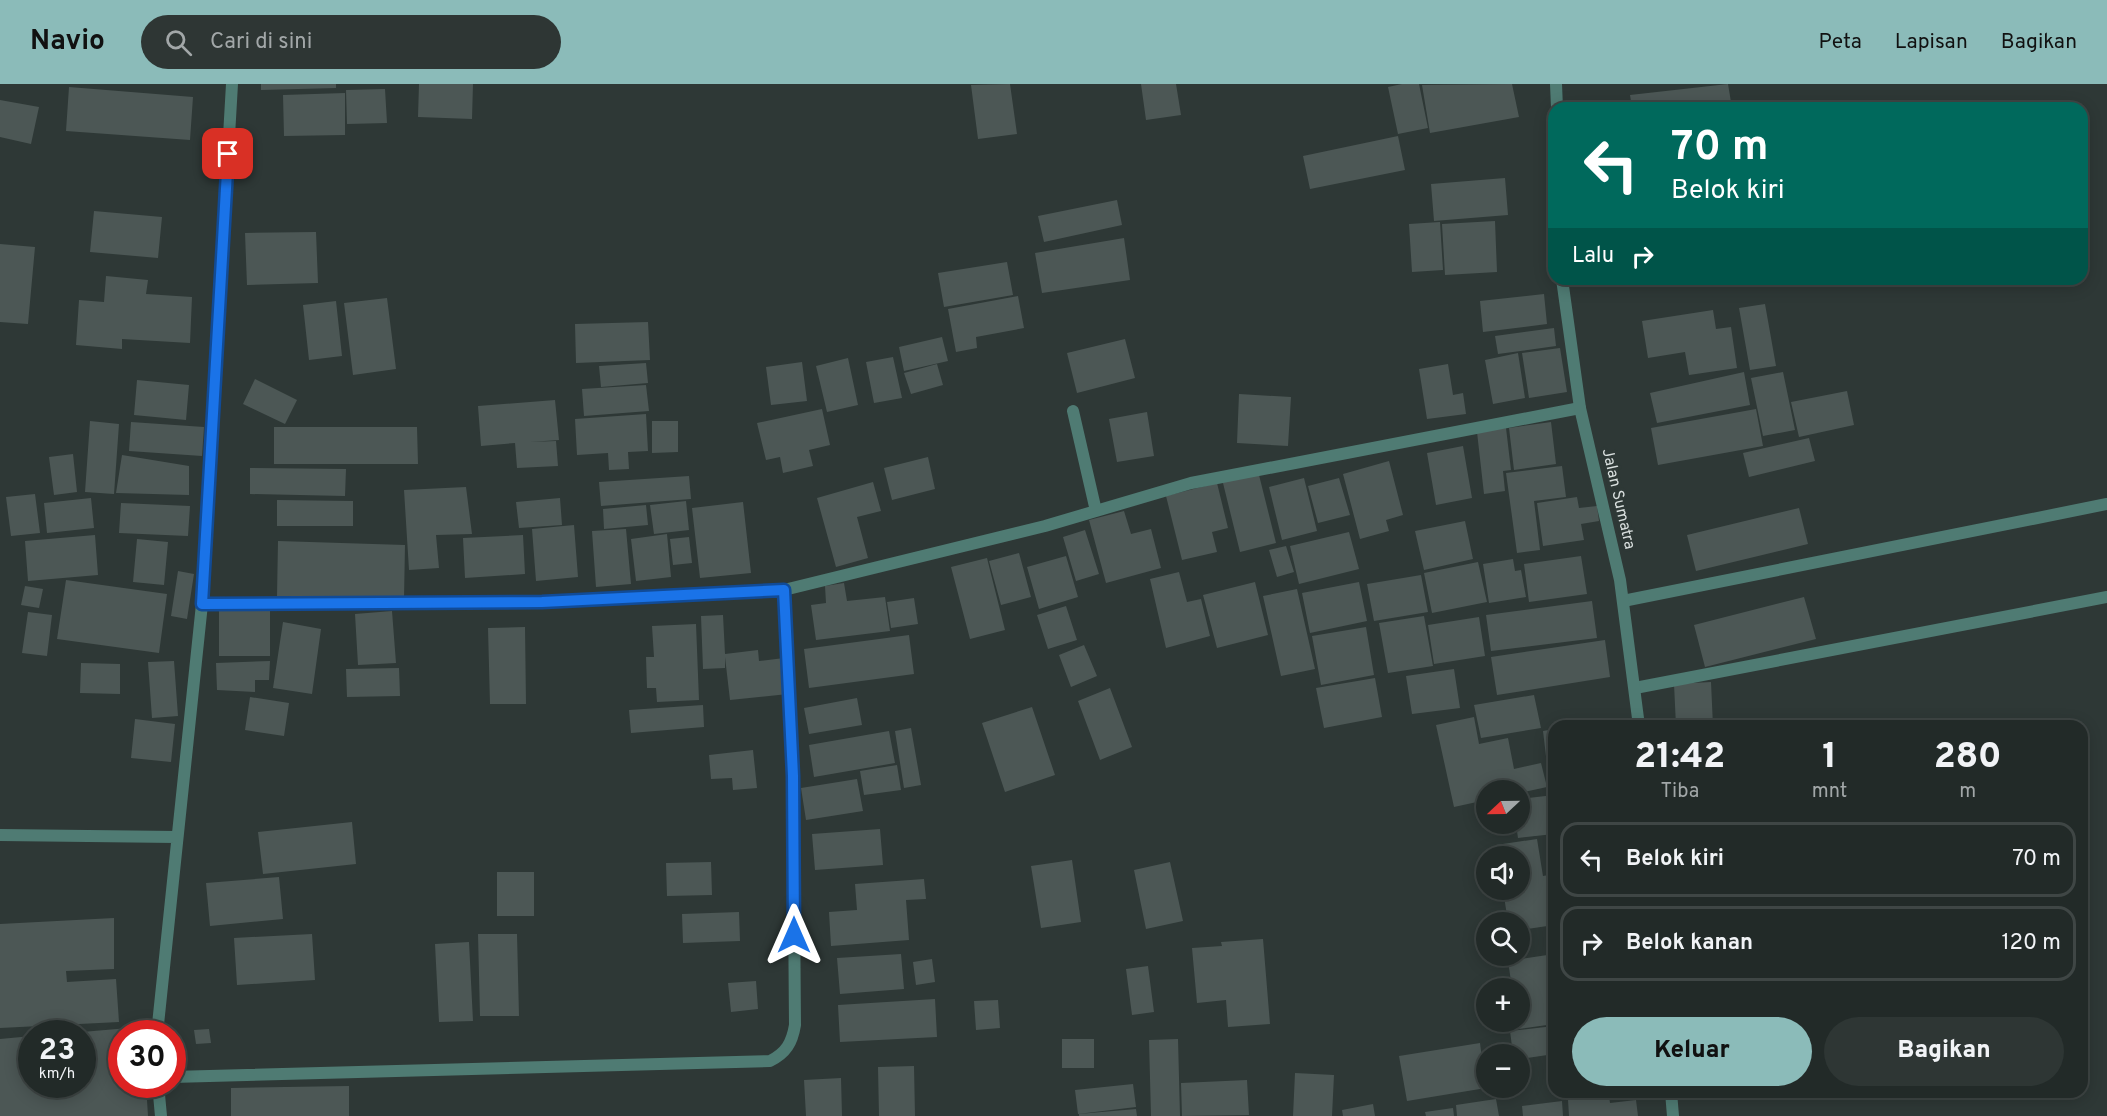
<!DOCTYPE html>
<html lang="id">
<meta charset="utf-8">
<style>
body{margin:0;font-family:Overpass,sans-serif;background:#2e3634;color:#f1f3f6;height:100vh;display:flex;flex-direction:column;font-size:22px;white-space:nowrap}
*{box-sizing:border-box;margin:0}
p{font-size:20px;color:#a2a7a8}
.icon{flex:none;width:33px;height:33px;fill:none;stroke:currentColor;stroke-width:2;stroke-linecap:round;stroke-linejoin:round}
.map{position:relative;flex:1;overflow:hidden}
.panel{position:absolute;left:1548px;top:636px;width:540px;height:378px;display:flex;flex-direction:column;background:#222a28;border-radius:18px;box-shadow:0 3px 15px #0003,0 0 0 2px #3f4645}
.panel>*{flex:none}
.banner{position:absolute;left:1548px;top:18px;width:540px;height:183px;border-radius:18px;box-shadow:0 3px 15px #0003,0 0 0 2px #3f4645;background:#00695c;color:#fff;overflow:hidden}
.needle{width:39px;rotate:248deg}
.fabs{position:absolute;left:1476px;top:696px;display:grid;gap:12px}
.fabs a{display:grid;place-items:center;width:54px;height:54px;border-radius:50%;background:#222a28;box-shadow:0 3px 15px #0003,0 0 0 2px #3f4645;font-size:30px}
.speed{position:absolute;left:18px;top:936px;display:flex;gap:12px;font-size:30px;font-weight:700;text-align:center}
.speed>*{display:grid;place-content:center;width:78px;height:78px;border-radius:50%;background:#222a28;box-shadow:0 3px 15px #0003,0 0 0 2px #3f4645;line-height:1}
.speed small{font-size:15px;font-weight:400}
.speed .limit{border:9px solid #d22;background:#fff;color:#111}
.pin{position:absolute;display:grid;place-items:center;width:51px;height:51px;color:#fff;margin:-26px;border-radius:12px;box-shadow:0 3px 9px #0006}
.me{position:absolute;width:66px;margin:-33px;rotate:0deg;stroke-linejoin:round;filter:drop-shadow(0 0 4px #0008)}
.turn{display:flex;align-items:center;gap:21px;height:126px;padding:0 24px;font-size:27px}
.turn .icon{width:78px;height:78px;stroke-width:2.5}
.turn b{display:block;font-size:42px;line-height:51px}
.then{display:flex;align-items:center;height:57px;padding:0 24px;background:#0003;gap:12px;font-size:22px}
.eta{display:flex;justify-content:space-evenly;align-items:center;height:102px;text-align:center}
.eta b{font-size:36px;font-weight:800;line-height:42px}
.action{display:flex;gap:12px;margin-top:auto;padding:12px 24px}
.action a{flex:1;height:69px;border-radius:36px;background:#8bbbb9;color:#111;font-size:24px;font-weight:800;line-height:69px;text-align:center}
.action a+a{background:#2e3634;color:#f1f3f6}
ul{padding:0;list-style:none}
li{display:flex;align-items:center;gap:18px;height:75px;margin:0 12px 9px;padding:0 12px;border:3px solid #3f4645;border-radius:18px}
li div{flex:1}
li b{display:block;font-size:22px}
li em{font-style:normal}
header{display:flex;align-items:center;gap:36px;box-sizing:border-box;height:84px;padding:0 30px;background:#8bbbb9;color:#111}
header strong{font-size:28px}
nav{display:flex;gap:33px;margin-inline-start:auto;font-size:21px}
.search{width:420px;height:54px;background:#2e3634;display:flex;align-items:center;gap:15px;box-sizing:border-box;padding:0 21px;border-radius:33px;color:#a2a7a8;font-size:22px}
.map>svg:first-child{display:block}
.building{fill:#4c5755}
.lines{fill:none;stroke-linecap:round;stroke-linejoin:round}
.service{stroke:#4f7b73;stroke-width:12}
.minor{stroke:#4f7b73;stroke-width:12}
.tertiary{stroke:#4f7b73;stroke-width:12}
.route-casing{stroke:#114b97;stroke-width:15}
.route{stroke:#1a73e8;stroke-width:10}
.labels{text-anchor:middle;dominant-baseline:central;stroke-width:6;stroke-linejoin:round;paint-order:stroke}
.street-label{font-size:16px;fill:#d9dfde;stroke:#2e3836}
</style>
<header>
<strong>Navio</strong>
<div class="search"><svg class="icon" aria-label="search" viewBox="0 0 24 24"><circle cx="10" cy="10" r="6"/><path d="M15 15l6 6"/></svg>Cari di sini</div>
<nav><a>Peta</a><a>Lapisan</a><a>Bagikan</a></nav>
</header>
<div class="map">
<svg width="2107" height="1032" viewBox="0 0 2107 1032">
<rect width="100%" height="100%" fill="#2e3836"/>
<path class="building" d="M261,0H336V4L261,6Z
M419,0H473L472,35L418,33Z
M1010,0L1017,50L978,55L971,1Z
M1141,0H1176L1181,31L1146,36Z
M1402,0H1419L1428,44L1398,50L1388,3Z
M1512,0L1519,33L1430,49L1422,1Z
M1728,0L1732,24H1632L1630,11Z
M69,3L193,13L190,56L66,47Z
M385,5L387,39L347,40L346,6Z
M345,9V51L284,52L283,11Z
M0,16L39,23L31,60L0,53Z
M1398,52L1405,86L1310,105L1303,72Z
M1505,94L1508,131L1434,137L1431,100Z
M1117,116L1122,141L1044,158L1038,132Z
M94,127L162,133L158,174L90,168Z
M1495,137L1497,188L1445,191L1442,140Z
M1440,138L1443,186L1412,188L1409,140Z
M316,148L318,199L247,201L245,149Z
M1124,154L1130,196L1042,209L1035,169Z
M0,160L35,163L28,240L0,238Z
M1007,178L1013,211L944,223L938,189Z
M106,192L148,196L146,210L192,213L190,259L122,255V265L76,261L79,216L104,218Z
M1544,210L1547,240L1483,248L1480,217Z
M1018,212L1024,244L976,253L977,264L956,268L948,225Z
M387,214L396,285L353,291L344,219Z
M336,217L342,272L309,276L303,221Z
M1765,220L1776,282L1750,286L1739,224Z
M1713,226L1716,245L1731,243L1737,284L1689,291L1685,268L1648,274L1642,237Z
M648,238L650,276L576,279L575,240Z
M1554,244L1556,262L1498,270L1495,252Z
M942,253L948,277L904,287L899,263Z
M1125,255L1135,294L1077,309L1067,269Z
M1560,264L1567,308L1529,314L1522,269Z
M1518,269L1525,314L1493,320L1485,276Z
M893,273L902,314L874,319L866,278Z
M848,274L858,321L827,328L816,282Z
M802,278L807,317L771,321L766,283Z
M646,279L648,299L601,303L599,282Z
M937,280L943,301L911,310L904,289Z
M1448,280L1453,311L1463,309L1466,330L1427,335L1419,285Z
M1744,288L1750,321L1657,339L1650,309Z
M1783,288L1795,346L1763,352L1751,294Z
M255,295L297,316L285,340L243,320Z
M137,296L189,301L186,336L134,331Z
M646,301L649,327L584,332L582,305Z
M1847,307L1854,341L1799,353L1791,318Z
M1239,310L1291,313L1288,362L1237,359Z
M555,316L559,356L530,358L556,357L558,382L517,384L515,359L481,362L478,322Z
M822,325L830,361L809,366L813,382L783,389L780,373L766,376L757,339Z
M1756,325L1763,362L1658,381L1651,344Z
M1147,328L1154,372L1117,378L1109,335Z
M646,330L648,367L628,368L629,385L609,386L608,369L577,371L575,335Z
M90,337L119,340L114,410L85,408Z
M652,337H678V368L652,369Z
M131,338L204,343L202,372L129,367Z
M1551,338L1556,380L1514,386L1509,344Z
M274,343H417L418,380H274Z
M1506,344L1511,386L1503,387L1505,407L1484,410L1477,348Z
M1809,354L1815,377L1749,393L1743,369Z
M1463,362L1472,414L1436,421L1427,369Z
M73,370L77,408L54,411L49,373Z
M122,371L189,382V411L116,409Z
M928,373L935,405L892,416L884,384Z
M1389,377L1403,431L1386,436L1389,447L1360,455L1343,390Z
M1562,382L1566,413L1534,417L1540,466L1517,469L1506,389Z
M250,384L346,385L345,412L250,410Z
M1258,387L1276,459L1240,468L1222,395Z
M689,392L691,415L601,422L599,398Z
M1304,394L1317,447L1282,456L1269,403Z
M1339,394L1350,431L1318,439L1308,402Z
M873,398L881,427L857,433L868,474L836,483L817,414Z
M1217,399L1228,444L1212,448L1217,468L1182,476L1166,412Z
M466,403L472,450L436,451L439,484L409,486L404,406Z
M35,410L40,449L11,452L6,413Z
M1577,413L1579,424L1597,422L1599,437L1581,440L1584,456L1543,462L1537,419Z
M91,414L94,444L47,449L44,419Z
M560,414L562,441L519,444L516,418Z
M277,416L353,417V442H277Z
M686,417L689,446L654,450L650,421Z
M743,418L751,489L700,494L692,424Z
M121,419L190,422L188,452L119,449Z
M646,421L648,441L604,445L603,425Z
M1799,424L1808,460L1696,487L1687,451Z
M1124,427L1131,450L1151,445L1161,484L1106,499L1089,436Z
M1465,437L1473,475L1424,486L1415,447Z
M574,441L578,493L536,497L532,445Z
M626,445L631,500L596,503L592,447Z
M1085,446L1099,490L1076,497L1063,453Z
M1349,448L1359,485L1299,500L1290,462Z
M667,450L671,493L636,497L631,455Z
M95,451L98,491L28,497L25,457Z
M523,451L525,490L465,494L463,454Z
M689,453L692,479L673,481L670,455Z
M137,455L168,458L164,501L133,498Z
M278,457L405,461L404,515L277,512Z
M1286,462L1294,488L1277,493L1269,466Z
M1019,469L1031,513L1001,521L989,477Z
M1066,472L1078,513L1039,525L1027,483Z
M1581,472L1587,510L1529,518L1524,480Z
M987,474L1005,546L970,555L951,483Z
M1513,475L1515,487L1521,486L1526,513L1489,519L1483,480Z
M1478,478L1487,518L1432,529L1424,489Z
M178,487L194,490L187,535L171,532Z
M1179,488L1187,518L1201,515L1210,552L1166,564L1150,495Z
M1421,491L1428,528L1374,537L1367,500Z
M66,496L167,510L159,569L57,555Z
M1255,498L1268,551L1217,564L1203,511Z
M1359,498L1367,537L1310,549L1302,509Z
M844,499L847,517L885,513L890,547L816,556L811,521L826,519L825,502Z
M25,502L43,505L39,524L21,521Z
M1297,505L1315,585L1281,592L1263,512Z
M1804,513L1816,555L1705,583L1694,541Z
M914,514L918,540L891,544L887,518Z
M1592,517L1597,554L1491,567L1486,531Z
M1066,522L1077,556L1048,565L1037,531Z
M219,527H270V572H219Z
M392,527L396,579L358,581L355,530Z
M28,528L52,531L47,572L22,569Z
M723,531L725,570L758,566L759,577L784,574L788,610L730,616L725,573V584L703,585L701,532Z
M1424,532L1433,582L1388,589L1379,539Z
M1479,533L1485,572L1434,580L1428,541Z
M283,538L321,545L312,610L273,604Z
M696,540L699,616L657,618L656,604H647L646,573H654L652,542Z
M525,543L526,620H490L488,544Z
M1366,543L1374,591L1321,601L1312,552Z
M909,551L914,590L809,604L804,565Z
M1605,556L1610,593L1497,611L1491,573Z
M1084,561L1097,592L1071,603L1059,571Z
M174,577L178,632L152,634L148,578Z
M270,577L269,596H255V608L217,606L216,579Z
M81,579L120,580V610L80,609Z
M399,584L400,612L347,613L346,585Z
M1454,585L1460,624L1412,630L1406,592Z
M1375,594L1382,633L1324,644L1316,604Z
M1711,598L1713,642H1676L1674,600Z
M1110,604L1132,663L1100,676L1078,617Z
M1534,611L1541,644L1481,654L1474,621Z
M250,613L289,619L284,652L245,646Z
M857,614L862,641L809,650L804,624Z
M703,621L704,643L631,649L629,626Z
M1032,623L1055,691L1005,708L982,639Z
M1474,633L1479,660L1508,654L1514,685L1541,679L1547,703L1520,709V706H1486V716L1454,723L1436,641Z
M135,635L175,640L171,678L131,674Z
M911,644L921,701L904,704L895,647Z
M1554,645V705L1550,706L1543,647Z
M889,647L895,679L814,693L809,661Z
M753,666L757,704L733,706L732,694L711,695L709,671Z
M897,681L901,706L864,711L860,687Z
M857,695L863,727L806,736L801,704Z
M1554,711V750L1518,754L1516,740H1520V715Z
M352,738L356,780L263,790L258,748Z
M880,745L883,781L815,786L812,750Z
M1537,755L1543,792L1554,790V841L1520,846V838H1508L1503,806H1520V772H1498L1496,761Z
M1072,776L1081,838L1041,844L1031,782Z
M711,778L712,811L667,812L666,779Z
M1170,778L1183,837L1146,845L1134,786Z
M497,788H534V832H497Z
M279,793L283,835L210,842L206,799Z
M924,795L926,815L906,816L909,856L831,862L829,828L857,826L855,800Z
M739,828L740,857L683,859L682,830Z
M114,834V885L66,887L67,898L116,895L119,938L0,944V840Z
M312,850L315,896L237,901L234,854Z
M478,850H517L519,932H480Z
M1263,855L1270,940L1228,943L1226,916L1197,919L1192,864L1222,862L1221,858Z
M469,858L473,937L439,938L435,860Z
M901,870L904,905L840,910L837,874Z
M1554,870V940L1519,945L1520,904H1512L1508,877Z
M932,875L935,898L916,901L913,878Z
M1148,882L1154,928L1132,931L1126,885Z
M756,897L758,925L731,928L728,899Z
M935,915L937,953L840,958L838,921Z
M998,916L1000,944L976,946L974,917Z
M1554,942V970L1520,975V970H1513L1510,947Z
M140,943L141,950H122V1000H146L148,1032H0V955L32,952V1000H82V948Z
M209,945L211,959L196,960L194,946Z
M1062,955H1094V984H1062Z
M1178,955L1180,1032H1151L1149,956Z
M1480,959L1486,1004L1407,1017L1399,972Z
M914,982L915,1032H879L878,983Z
M1295,989L1334,991L1332,1032H1293Z
M841,994L842,1032H806L804,996Z
M1247,996L1249,1031L1182,1032L1181,999Z
M1133,1000L1136,1023L1078,1030L1075,1006Z
M349,1002V1032H231V1004Z
M1609,1012L1610,1019L1636,1016L1638,1032H1569L1568,1016Z
M1496,1015L1499,1032H1457L1456,1021Z
M1562,1017L1563,1032H1523L1522,1022Z
M1373,1020L1375,1032H1343L1342,1026Z
M1453,1024L1454,1032H1426L1425,1028Z
M1136,1025L1137,1032H1079V1030Z"/>
<g class="lines">
<path class="service" d="M1623,517L2107,420
M1635,604L2107,513"/>
<path class="minor" d="M1073,327L1096,427
M202,520L542,518L784,506L1045,442L1191,399L1580,324
M0,751L176,753
M157,950L202,520L232,0
M172,993L770,977C786,969 792,959 795,941L793,692L784,506
M158,1000L161,1032"/>
<path class="tertiary" d="M1556,0L1557,24
M1562,195L1580,324L1620,496L1639,642
M1671,1008L1673,1032"/>
</g>
<g class="lines">
<g class="route-casing">
<path id="route" d="M228,70L202,520L542,518L784,506L793,692L794,851"/>
</g>
<use href="#route" class="route"/>
</g>
<g class="labels">
<g class="street-label">
<text transform="translate(1618 415) rotate(77)">Jalan Sumatra</text>
</g>
</g>
</svg>
<div class="fabs">
<a><svg class="needle" viewBox="-14 -14 28 28"><path d="M0-13l5 13h-10z" fill="#e53935"/><path d="M0 13l5-13h-10z" fill="#a2a7a8"/></svg></a>
<a><svg class="icon" aria-label="sound" viewBox="0 0 24 24"><path d="M4 9h4l5-4v14l-5-4H4zM17 9q2 3 0 6"/></svg></a>
<a><svg class="icon" aria-label="search" viewBox="0 0 24 24"><circle cx="10" cy="10" r="6"/><path d="M15 15l6 6"/></svg></a>
<a>+</a>
<a>−</a>
</div>
<div class="speed"><div>23<small>km/h</small></div><div class="limit">30</div></div>
<div class="pin" style="left:228px;top:70px;background:#d93025"><svg class="icon" aria-label="arrive" viewBox="0 0 24 24"><path d="M6 21V4h12l-3 4 3 4H6"/></svg></div>
<svg class="me" style="left:794px;top:851px" viewBox="-20 -20 40 40"><path d="M0-17L14 15 0 8-14 15z" fill="#1a73e8" stroke="#fff" stroke-width="4"/></svg>
<div class="banner">
<div class="turn"><svg class="icon" aria-label="left" viewBox="0 0 24 24"><path d="M17 20v-9H6M10 6l-5 5 5 5"/></svg><div><b>70 m</b>Belok kiri</div></div>
<div class="then">Lalu<svg class="icon" aria-label="right" viewBox="0 0 24 24"><path d="M7 20v-9h11M14 6l5 5-5 5"/></svg></div>
</div>
<section class="panel">
<div class="eta">
<div><b>21:42</b><p>Tiba</p></div>
<div><b>1</b><p>mnt</p></div>
<div><b>280</b><p>m</p></div>
</div>
<ul>
<li><svg class="icon" aria-label="left" viewBox="0 0 24 24"><path d="M17 20v-9H6M10 6l-5 5 5 5"/></svg><div><b>Belok kiri</b></div><em>70 m</em></li>
<li><svg class="icon" aria-label="right" viewBox="0 0 24 24"><path d="M7 20v-9h11M14 6l5 5-5 5"/></svg><div><b>Belok kanan</b></div><em>120 m</em></li>
</ul>
<div class="action"><a>Keluar</a><a>Bagikan</a></div>
</section>
</div>
